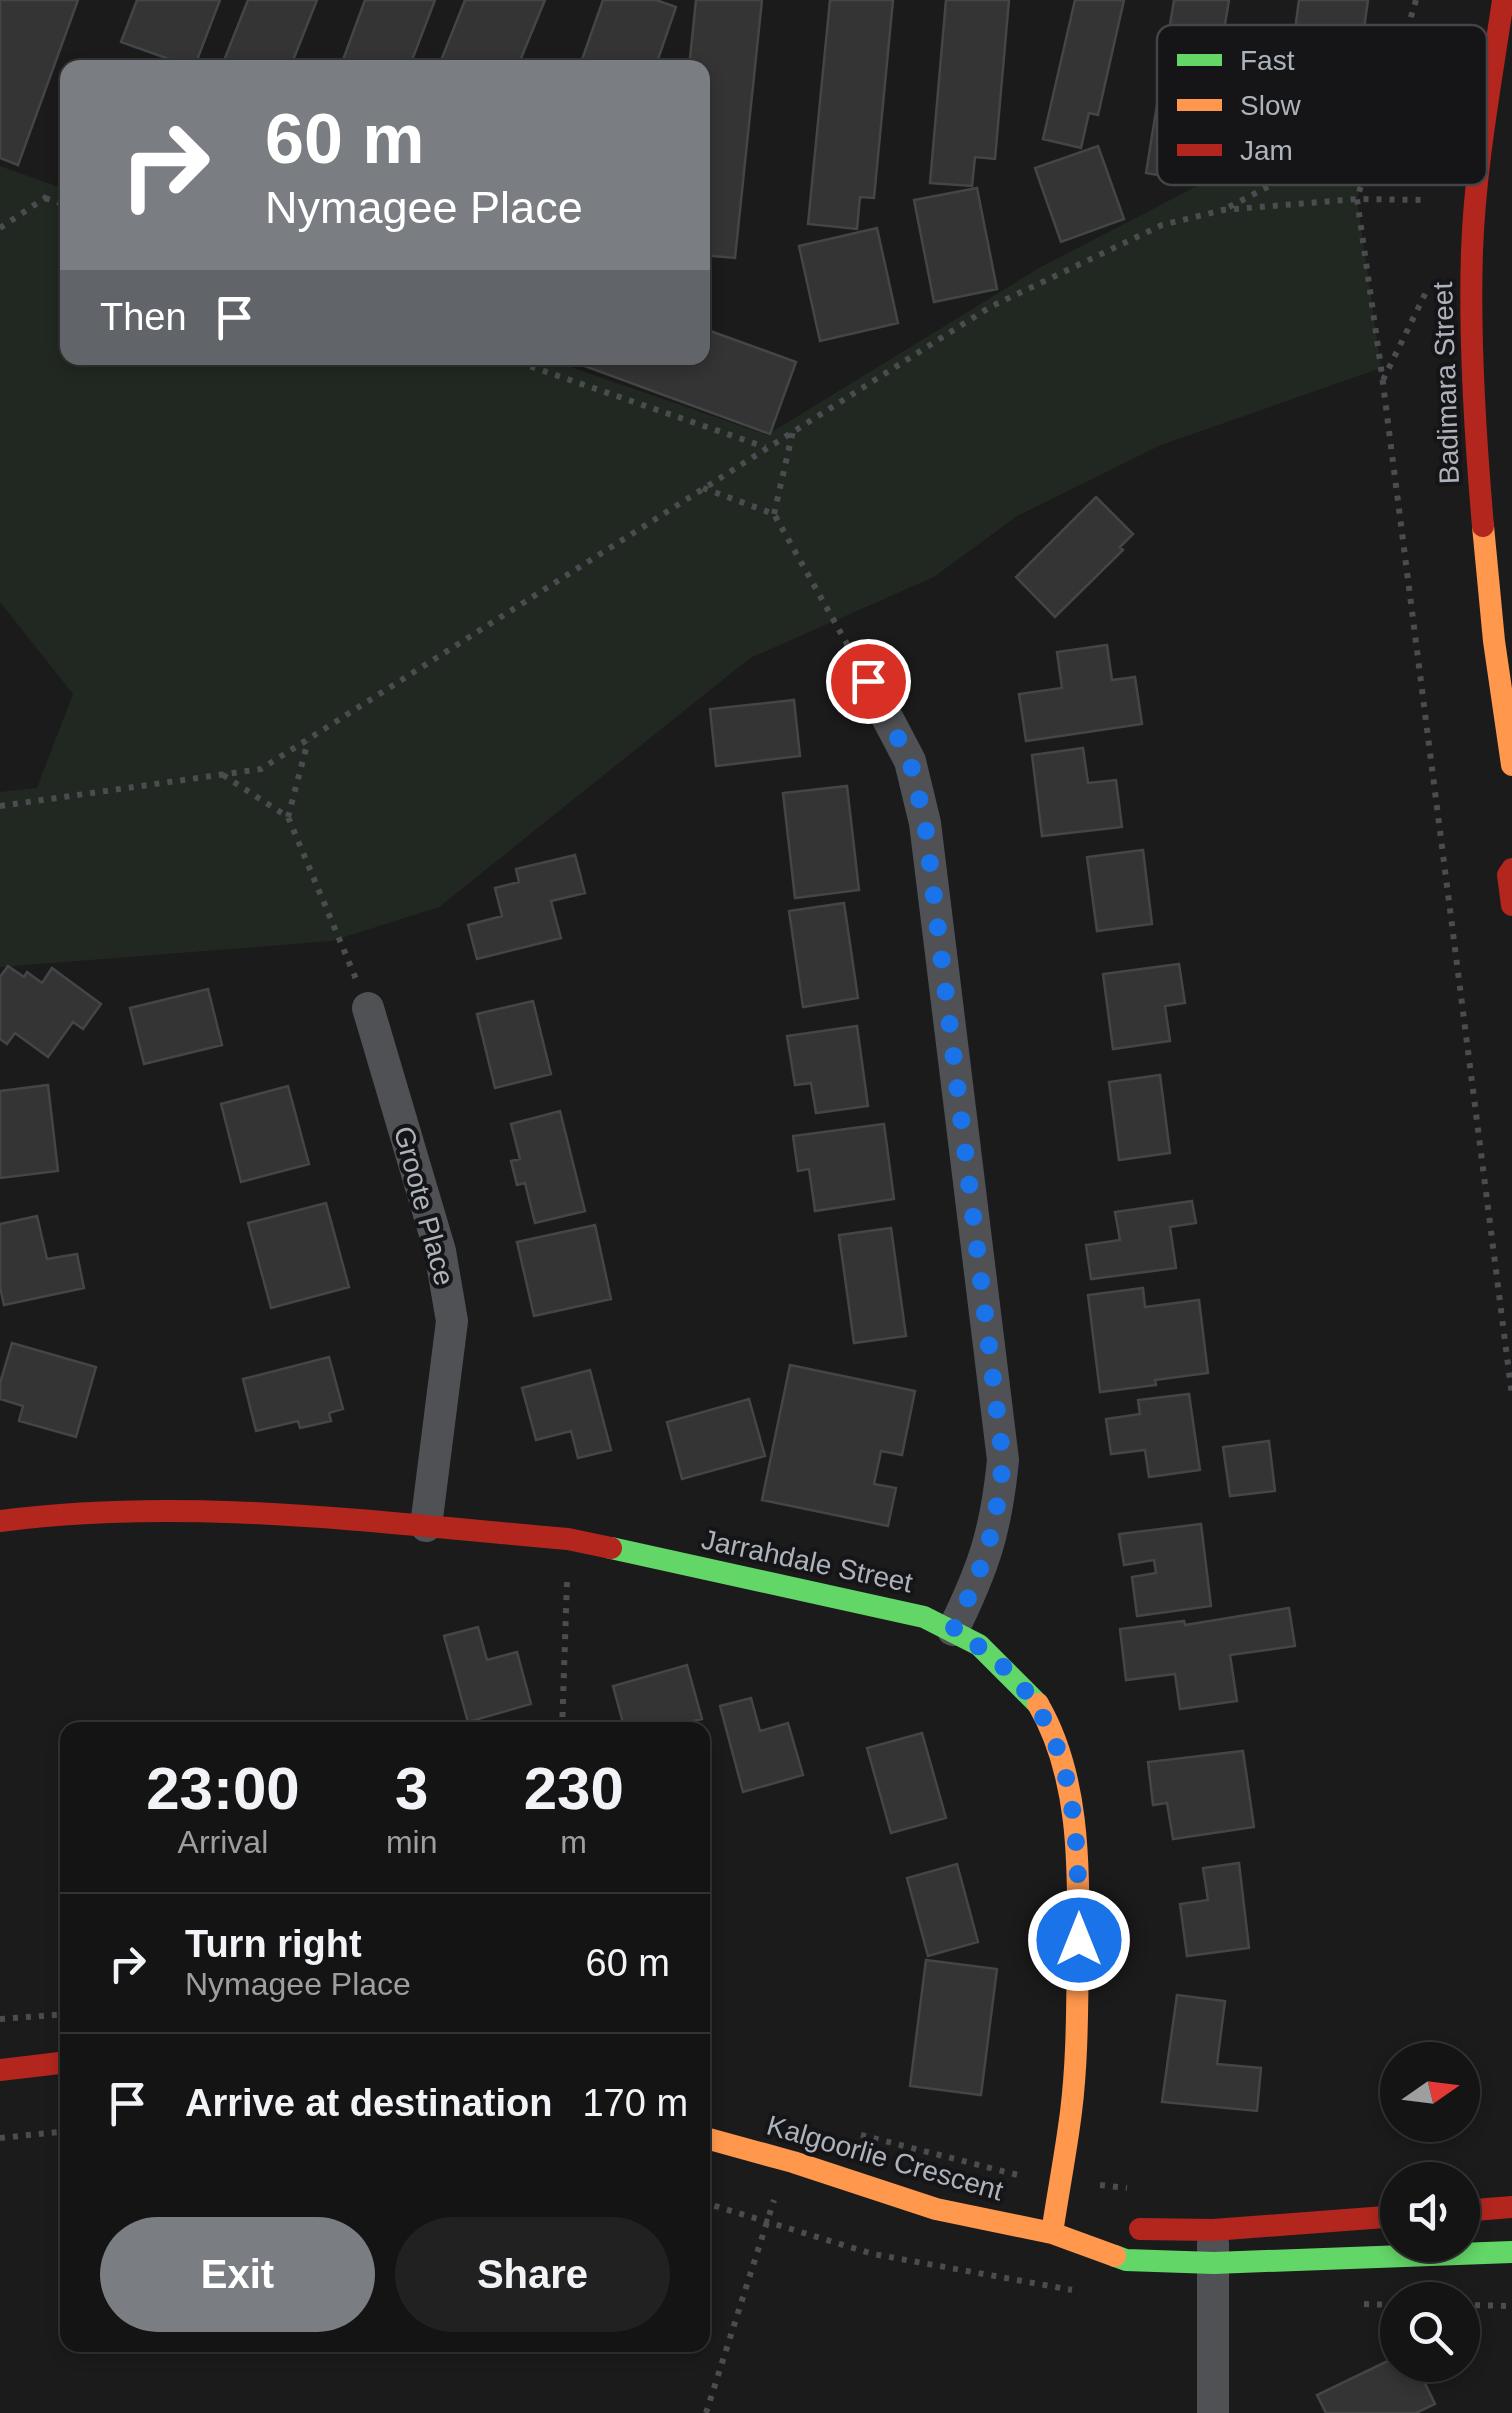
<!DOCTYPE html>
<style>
body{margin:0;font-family:Arial,sans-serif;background:#212122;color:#f1f3f6;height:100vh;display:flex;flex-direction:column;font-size:38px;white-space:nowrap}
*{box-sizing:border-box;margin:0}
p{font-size:32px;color:#9d9ea0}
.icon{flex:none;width:55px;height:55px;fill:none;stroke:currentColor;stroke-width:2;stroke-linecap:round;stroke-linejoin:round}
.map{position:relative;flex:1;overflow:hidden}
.sheet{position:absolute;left:60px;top:1722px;width:650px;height:630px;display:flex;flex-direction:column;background:#141414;border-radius:20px;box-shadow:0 5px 15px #0003,0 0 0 2px #333334}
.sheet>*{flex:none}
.banner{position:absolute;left:60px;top:60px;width:650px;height:305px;border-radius:20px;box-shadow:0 5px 15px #0003,0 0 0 2px #333334;background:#7a7e83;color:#fff;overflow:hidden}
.needle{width:65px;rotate:76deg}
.controls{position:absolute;left:1380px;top:2042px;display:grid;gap:20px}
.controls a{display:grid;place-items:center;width:100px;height:100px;border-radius:50%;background:#141414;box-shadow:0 5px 15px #0003,0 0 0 2px #333334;font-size:50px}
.pin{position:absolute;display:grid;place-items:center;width:85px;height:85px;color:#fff;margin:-42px;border:5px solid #fff;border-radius:50%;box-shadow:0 2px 10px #0007}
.me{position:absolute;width:110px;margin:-55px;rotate:0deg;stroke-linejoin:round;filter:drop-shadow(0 0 8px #0008)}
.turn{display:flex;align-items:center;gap:35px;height:210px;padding:0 40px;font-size:45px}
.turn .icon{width:130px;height:130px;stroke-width:2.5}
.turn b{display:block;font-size:70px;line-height:85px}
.then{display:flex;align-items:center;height:95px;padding:0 40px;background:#0003;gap:20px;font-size:38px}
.eta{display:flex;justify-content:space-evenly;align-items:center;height:170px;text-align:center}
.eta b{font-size:60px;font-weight:700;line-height:70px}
.primary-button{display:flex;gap:20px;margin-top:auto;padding:20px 40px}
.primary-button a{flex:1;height:115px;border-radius:60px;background:#7a7e83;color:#fff;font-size:40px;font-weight:700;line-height:115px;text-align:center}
.primary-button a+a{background:#212122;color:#f1f3f6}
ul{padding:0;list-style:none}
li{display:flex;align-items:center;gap:30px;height:140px;padding:0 40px;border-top:2px solid #333334}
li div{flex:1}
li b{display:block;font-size:38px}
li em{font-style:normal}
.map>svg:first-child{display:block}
.green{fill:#212821}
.building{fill:#343435;stroke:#434547;stroke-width:2.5}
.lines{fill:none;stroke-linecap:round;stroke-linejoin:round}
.path{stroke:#4b4c4f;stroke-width:6;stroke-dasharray:5 8;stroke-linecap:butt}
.street{stroke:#4f5154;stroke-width:32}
.fast{stroke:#63d668;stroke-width:22}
.slow{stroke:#ff974d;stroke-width:22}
.jam{stroke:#b3261e;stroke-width:22}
.route{stroke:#1a73e8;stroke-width:18;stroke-dasharray:0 32.4}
.labels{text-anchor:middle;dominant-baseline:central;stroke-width:8;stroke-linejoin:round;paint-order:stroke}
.street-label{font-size:28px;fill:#adb3bb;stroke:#151517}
.key{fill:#151517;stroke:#434448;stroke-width:2.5}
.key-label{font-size:28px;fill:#adb3bb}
</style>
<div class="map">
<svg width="1512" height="2413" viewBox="0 0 1512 2413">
<rect width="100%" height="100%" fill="#1b1b1b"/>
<path class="green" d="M1346,109L1378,130L1357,199L1381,368L1161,445L1017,516L934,577L750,658L439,907L332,941L0,967V792L37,788L73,694L0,602V166L67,190L68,358H545L767,435L1039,268Z"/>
<path class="building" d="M0,0H78L18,165L0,158Z
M137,0H220L194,68L121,42Z
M248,0H317L290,68H221Z
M365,0H435L409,68H340Z
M465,0H545L517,68H438Z
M603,0H656L676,7L655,68H579Z
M696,0H762L735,258L702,255V68H689Z
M830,0H893L874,198L860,197L857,229L808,224Z
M946,0H1009L995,159L975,157L972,186L930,183Z
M1075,0H1124L1098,115L1089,113L1081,148L1043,139Z
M1174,0H1229L1199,182L1146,173Z
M1299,0H1368L1353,107L1286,97Z
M1098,146L1124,219L1061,242L1035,168Z
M977,188L997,289L934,302L914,200Z
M877,228L898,323L820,341L799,246Z
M702,328L796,362L770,434L563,358H702Z
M1096,497L1133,534L1120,547L1123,550L1055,617L1016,577Z
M1107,645L1112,680L1135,677L1142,724L1026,741L1019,694L1062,688L1057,652Z
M794,700L800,756L716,766L710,709Z
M1083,748L1088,783L1116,780L1122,827L1042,836L1032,755Z
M847,786L859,890L795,898L783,793Z
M1143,850L1152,924L1097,931L1087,857Z
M575,855L585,893L551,901L561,938L477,959L468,925L502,916L495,888L519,882L516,869Z
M844,903L858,998L803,1007L789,911Z
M1179,964L1185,1003L1165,1006L1170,1041L1113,1049L1103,974Z
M8,966L24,977L27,972L42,983L52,968L101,1004L83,1029L73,1022L48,1057L15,1033L7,1044L0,1039V977Z
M208,989L222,1045L144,1064L130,1008Z
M533,1001L551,1074L495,1088L477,1014Z
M857,1026L868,1106L816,1113L811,1083L795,1085L787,1036Z
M1160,1075L1170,1153L1119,1160L1109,1082Z
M48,1085L58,1171L0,1178V1091Z
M288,1086L309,1164L241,1182L221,1104Z
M560,1111L585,1211L535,1223L525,1183L517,1185L511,1161L520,1159L511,1124Z
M884,1124L894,1199L815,1211L809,1169L798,1171L793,1136Z
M1192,1201L1196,1223L1170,1227L1176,1268L1091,1279L1086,1245L1120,1240L1115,1212Z
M326,1203L349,1287L271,1308L248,1223Z
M37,1216L47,1259L77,1254L84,1288L4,1305L0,1287V1224Z
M595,1225L611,1299L534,1316L517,1242Z
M891,1228L906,1336L854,1343L839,1235Z
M1143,1288L1145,1307L1199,1300L1208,1373L1155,1380L1156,1385L1100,1392L1088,1295Z
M12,1343L96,1367L76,1437L19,1421L23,1406L0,1399V1383Z
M329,1357L343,1409L329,1413L331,1421L300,1428L298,1421L256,1431L243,1379Z
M790,1365L915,1391L902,1455L881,1451L874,1484L896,1488L888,1526L762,1500Z
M590,1370L611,1450L578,1458L571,1431L536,1440L522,1388Z
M1189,1394L1200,1470L1149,1477L1145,1450L1111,1454L1106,1419L1140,1414L1138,1400Z
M749,1399L765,1456L682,1479L667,1422Z
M1269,1441L1275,1491L1230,1496L1223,1447Z
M1201,1524L1211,1606L1137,1616L1132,1577L1156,1573L1154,1560L1124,1565L1119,1534Z
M1289,1608L1295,1646L1230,1655L1237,1701L1180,1709L1175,1674L1126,1680L1120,1629L1184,1621L1185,1625Z
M478,1627L487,1660L517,1652L531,1704L468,1722L444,1636Z
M687,1665L702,1719L689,1722L691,1730H625L613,1686Z
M751,1698L760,1731L788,1723L803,1775L743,1792L720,1706Z
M922,1733L946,1818L891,1833L867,1748Z
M1243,1751L1254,1827L1173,1839L1167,1803L1153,1805L1148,1762Z
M1239,1863L1249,1948L1187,1956L1180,1904L1208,1900L1203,1868Z
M957,1864L978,1942L928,1956L907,1878Z
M926,1960L997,1969L981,2095L910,2086Z
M1177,1995L1225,2001L1217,2064L1261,2068L1257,2111L1162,2102Z
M1398,2356V2365H1416L1435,2404L1416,2413H1326L1317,2395Z"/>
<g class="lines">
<path class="path" d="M1416,0L1357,199L1381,368L1512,1396
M1404,46L1440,125
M45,198L68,206
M1229,207L1377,130
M0,228L45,198L51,189
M506,358L765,447
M1383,380L1428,288
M703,488L774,514L851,651
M774,514L793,431
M223,775L288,817L356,979
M0,806L261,769L990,307L1162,225L1223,210L1357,199L1426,200
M288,817L308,741
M562,1730L567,1581
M0,2019L68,2014
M861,2135L1018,2175
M0,2138L68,2131
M1409,2172L1451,2167
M1100,2185L1127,2188
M702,2202L873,2254L1072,2290
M1364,2304L1398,2305
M1462,2305L1512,2306
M706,2413L774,2200"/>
<path class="street" d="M868,681L910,761L925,823L1003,1460C996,1531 984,1567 953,1630
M368,1008L440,1251L452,1321L426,1526
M1213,2413V2244"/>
<path class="fast" d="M611,1548L924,1617L979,1645L1038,1704
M1115,2256L1126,2260L1214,2263L1512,2252"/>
<path class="slow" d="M1483,526L1494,641L1512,765
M1038,1704C1079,1774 1079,1863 1078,1943C1077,1999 1078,2056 1071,2112C1066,2152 1058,2193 1052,2233
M702,2137L793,2162L936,2209L1052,2233L1115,2256"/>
<path class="jam" d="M1483,526C1475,435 1469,342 1472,251C1475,166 1491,83 1503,0
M1512,869L1508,875L1512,905
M0,1521C189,1496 379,1523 568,1539L611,1548
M0,2070L68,2062
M1462,2211L1512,2207
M1140,2229L1213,2230L1398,2216"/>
</g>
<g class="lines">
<path class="route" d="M868,681L910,761L925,823L1003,1460C996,1531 984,1567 953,1630C1077,1701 1078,1811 1079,1940"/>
</g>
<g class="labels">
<g class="street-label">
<text transform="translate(1446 383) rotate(-92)">Badimara Street</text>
<text transform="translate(424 1206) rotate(75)">Groote Place</text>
<text transform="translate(807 1561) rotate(12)">Jarrahdale Street</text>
<text transform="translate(885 2158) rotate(16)">Kalgoorlie Crescent</text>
</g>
</g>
<rect x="1157" y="25" width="330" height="160" rx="15" class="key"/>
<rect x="1177" y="54" width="45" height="12" fill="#63d668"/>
<rect x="1177" y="99" width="45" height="12" fill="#ff974d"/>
<rect x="1177" y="144" width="45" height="12" fill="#b3261e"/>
<g class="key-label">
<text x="1240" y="70">Fast</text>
<text x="1240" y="115">Slow</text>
<text x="1240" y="160">Jam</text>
</g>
</svg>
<div class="controls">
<a><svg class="needle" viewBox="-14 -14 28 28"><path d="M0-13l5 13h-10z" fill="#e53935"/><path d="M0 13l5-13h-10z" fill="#9d9ea0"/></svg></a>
<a><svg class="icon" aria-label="sound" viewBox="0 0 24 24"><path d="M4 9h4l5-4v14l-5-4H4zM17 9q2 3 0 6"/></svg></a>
<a><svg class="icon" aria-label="search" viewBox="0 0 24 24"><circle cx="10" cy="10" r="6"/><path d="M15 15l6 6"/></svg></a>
</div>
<div class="pin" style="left:868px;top:681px;background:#d93025"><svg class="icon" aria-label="arrive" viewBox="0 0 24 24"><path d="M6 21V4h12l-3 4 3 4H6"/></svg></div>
<svg class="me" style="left:1079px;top:1940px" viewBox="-20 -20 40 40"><circle r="17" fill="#1a73e8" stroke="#fff" stroke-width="3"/><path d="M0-11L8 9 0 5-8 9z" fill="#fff"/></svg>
<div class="banner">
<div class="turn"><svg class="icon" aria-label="right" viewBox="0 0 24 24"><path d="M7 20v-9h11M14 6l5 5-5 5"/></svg><div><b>60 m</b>Nymagee Place</div></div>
<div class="then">Then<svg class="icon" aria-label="arrive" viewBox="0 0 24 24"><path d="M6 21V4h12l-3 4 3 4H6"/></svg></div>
</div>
<section class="sheet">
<div class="eta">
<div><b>23:00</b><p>Arrival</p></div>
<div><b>3</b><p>min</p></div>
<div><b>230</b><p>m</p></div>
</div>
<ul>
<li><svg class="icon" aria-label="right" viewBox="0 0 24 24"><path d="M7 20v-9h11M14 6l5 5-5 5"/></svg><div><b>Turn right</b><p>Nymagee Place</p></div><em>60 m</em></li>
<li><svg class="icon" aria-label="arrive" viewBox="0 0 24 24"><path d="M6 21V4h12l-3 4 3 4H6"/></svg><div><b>Arrive at destination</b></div><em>170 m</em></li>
</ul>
<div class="primary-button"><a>Exit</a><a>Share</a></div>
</section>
</div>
